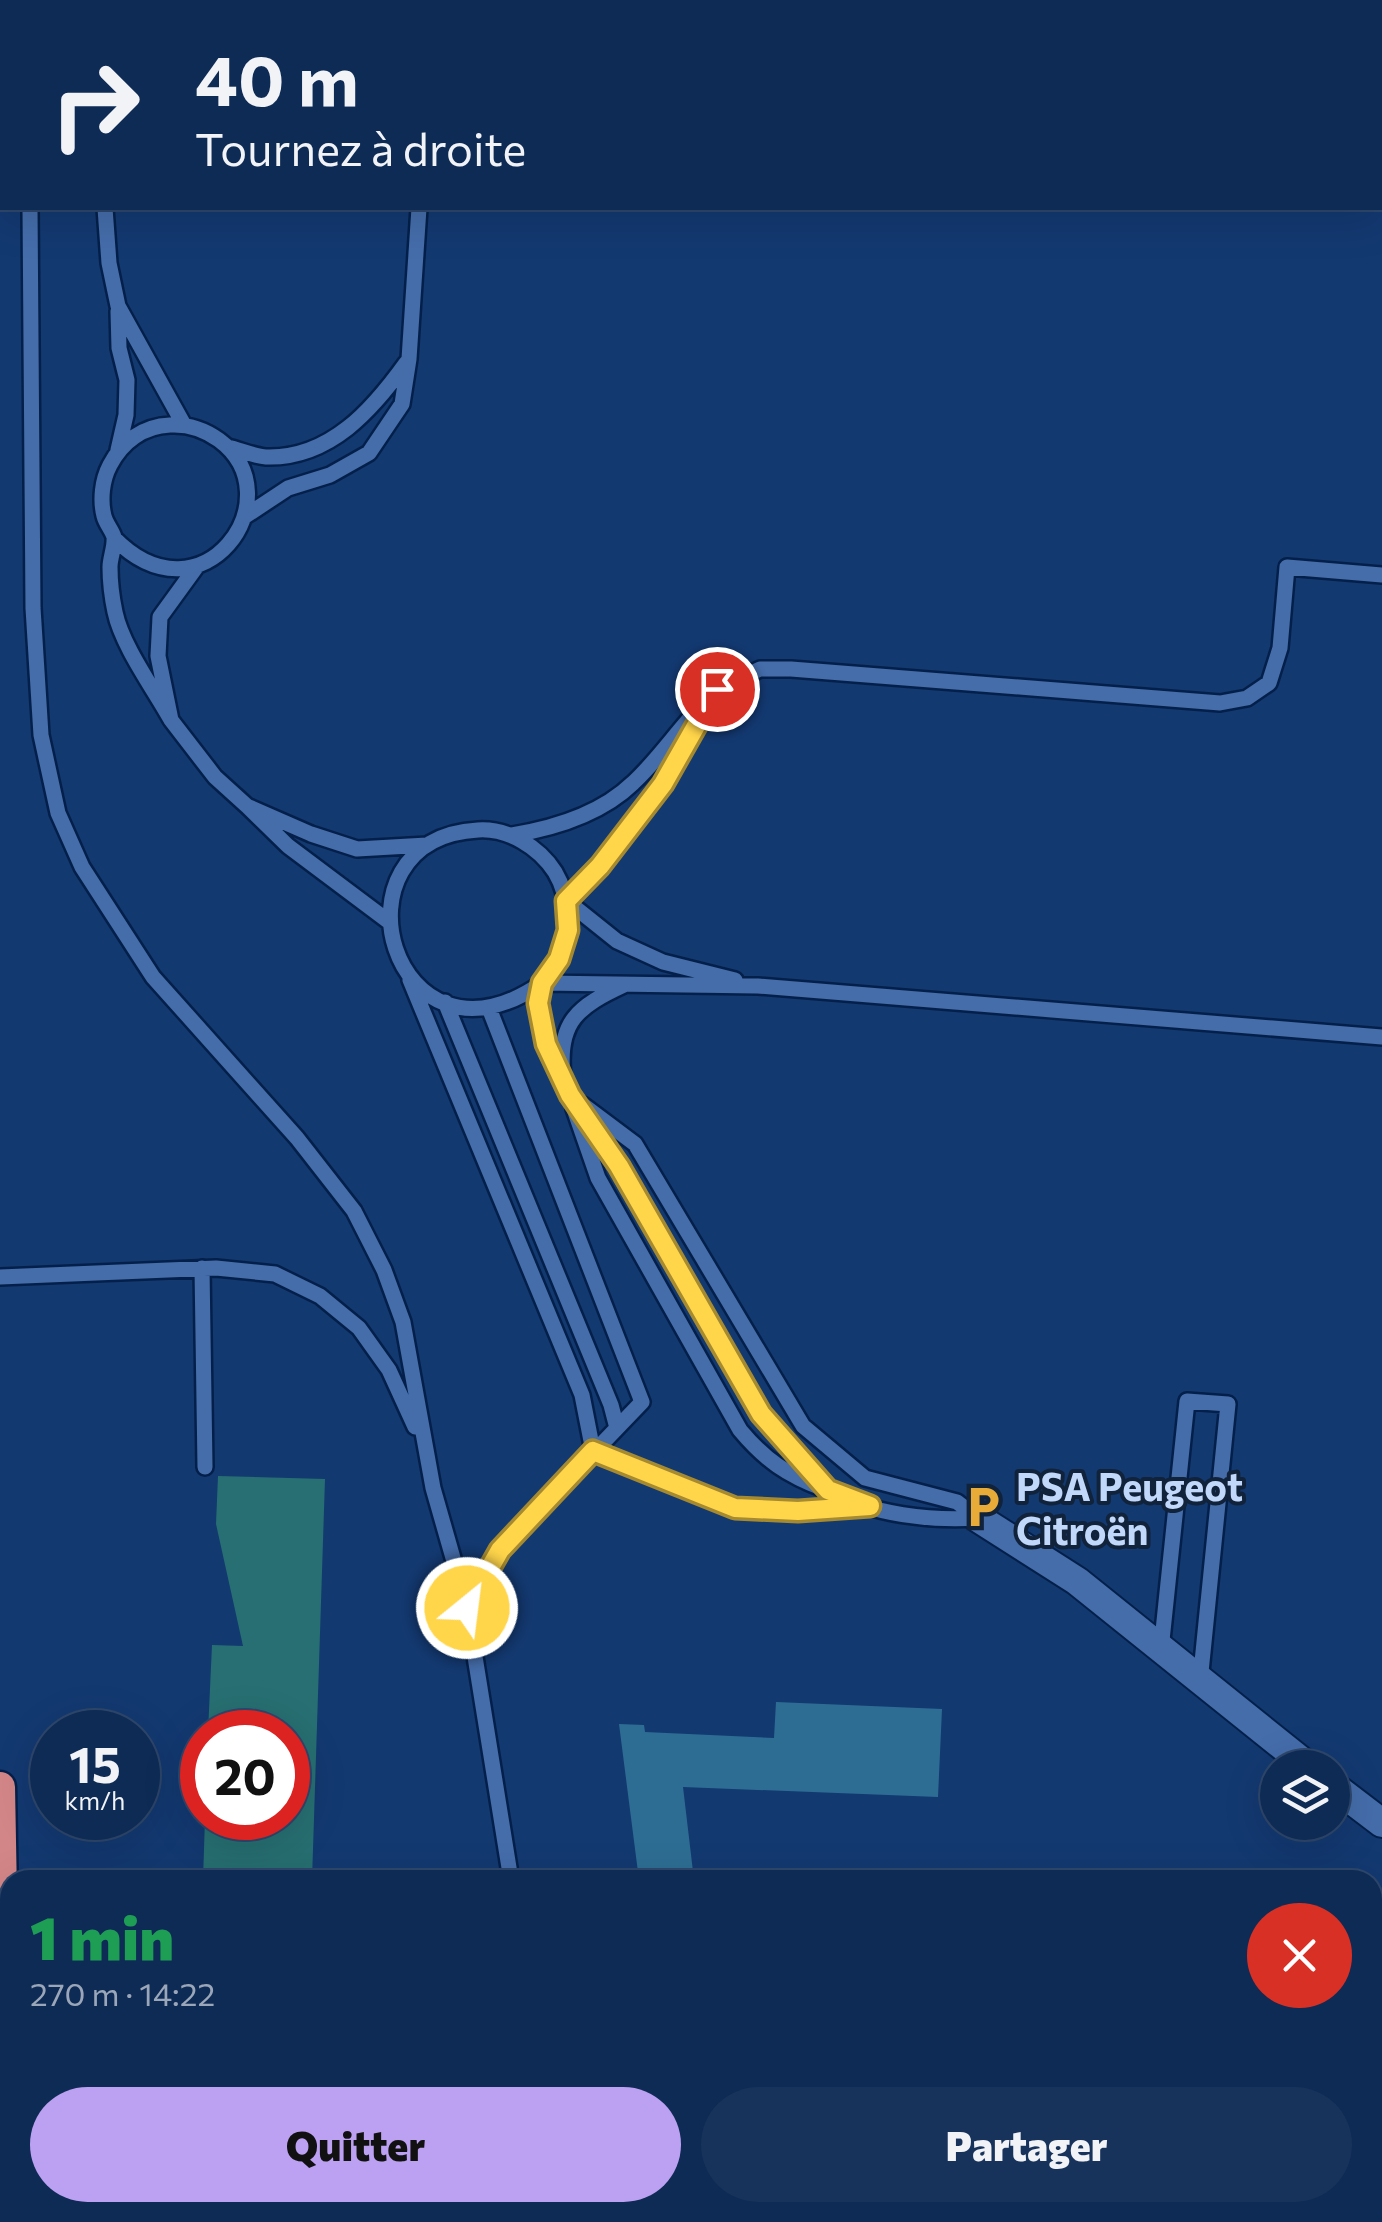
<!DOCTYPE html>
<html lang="fr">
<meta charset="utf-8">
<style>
body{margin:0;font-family:Commissioner,sans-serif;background:#17335b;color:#f1f3f6;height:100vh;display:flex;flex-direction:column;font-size:38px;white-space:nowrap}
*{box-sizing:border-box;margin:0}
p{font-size:32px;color:#9ba7b9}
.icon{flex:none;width:55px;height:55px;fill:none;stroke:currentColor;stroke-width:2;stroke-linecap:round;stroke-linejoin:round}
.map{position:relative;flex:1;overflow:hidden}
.drawer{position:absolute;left:0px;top:1870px;width:1382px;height:352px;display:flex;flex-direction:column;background:#0e2b55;border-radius:30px 30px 0 0;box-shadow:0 10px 40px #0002,0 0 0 2px #2e476c}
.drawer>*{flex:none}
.top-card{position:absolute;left:0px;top:0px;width:1382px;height:210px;box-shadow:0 10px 40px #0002,0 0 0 2px #2e476c;background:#0e2b55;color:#f1f3f6;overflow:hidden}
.tools{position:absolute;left:1260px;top:1750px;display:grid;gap:20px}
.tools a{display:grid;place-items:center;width:90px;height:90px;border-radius:50%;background:#0e2b55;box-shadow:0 10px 40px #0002,0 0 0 2px #2e476c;font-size:50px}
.speed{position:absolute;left:30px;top:1710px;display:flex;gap:20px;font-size:50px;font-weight:700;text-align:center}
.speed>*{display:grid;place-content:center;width:130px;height:130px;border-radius:50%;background:#0e2b55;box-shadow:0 10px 40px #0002,0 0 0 2px #2e476c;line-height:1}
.speed small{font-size:25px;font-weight:400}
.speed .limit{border:15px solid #d22;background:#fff;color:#111}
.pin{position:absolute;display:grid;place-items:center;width:85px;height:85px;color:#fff;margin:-42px;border:5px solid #fff;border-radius:50%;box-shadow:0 2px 10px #0007}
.me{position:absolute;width:110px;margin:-55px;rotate:29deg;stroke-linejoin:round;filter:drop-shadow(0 0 8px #0008)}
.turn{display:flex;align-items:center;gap:35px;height:210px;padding:0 30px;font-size:45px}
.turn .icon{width:130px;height:130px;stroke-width:2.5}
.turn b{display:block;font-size:70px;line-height:85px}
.round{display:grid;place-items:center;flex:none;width:105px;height:105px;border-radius:52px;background:#17335b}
.headline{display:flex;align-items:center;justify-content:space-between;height:170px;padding:0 30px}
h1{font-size:60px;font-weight:800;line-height:75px;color:#1e9e55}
.primary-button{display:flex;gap:20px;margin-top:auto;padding:20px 30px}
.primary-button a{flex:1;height:115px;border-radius:60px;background:#bca0f2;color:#111;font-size:40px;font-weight:800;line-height:115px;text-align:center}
.primary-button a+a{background:#17335b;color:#f1f3f6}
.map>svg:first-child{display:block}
.green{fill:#3f5f34}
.water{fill:#276f72}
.building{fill:#2e6d93}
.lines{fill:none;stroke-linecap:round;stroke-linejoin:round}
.service-casing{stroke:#04204a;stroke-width:20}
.minor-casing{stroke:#04204a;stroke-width:32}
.primary-casing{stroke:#04204a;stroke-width:32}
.motorway-casing{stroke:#04204a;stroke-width:35}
.service{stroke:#456daa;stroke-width:15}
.minor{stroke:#456daa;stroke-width:28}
.primary{stroke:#9a7c95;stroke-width:28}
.motorway{stroke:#d38687;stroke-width:30}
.route-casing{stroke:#a68a30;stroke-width:25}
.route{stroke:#ffd54a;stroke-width:18}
.labels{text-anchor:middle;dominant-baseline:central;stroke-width:8;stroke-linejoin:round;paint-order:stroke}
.poi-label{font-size:38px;font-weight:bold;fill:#c1d8fa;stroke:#11223b;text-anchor:start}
</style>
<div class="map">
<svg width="1382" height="2222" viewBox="0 0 1382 2222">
<rect width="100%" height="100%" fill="#133971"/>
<path class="green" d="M412,2213L644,2212L645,2222H410Z"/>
<path class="water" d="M218,1476L325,1479L312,1880H203L205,1818H288V1732H208L212,1645L243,1646L216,1524Z"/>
<path class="building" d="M776,1702L942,1709L938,1797L683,1787L694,1880H639L619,1724L644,1725L645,1732L774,1738Z"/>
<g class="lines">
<g class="service-casing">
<path id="service" d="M29,0V2
M101,0V2
M436,2V0
M30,208L33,608L41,735L58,813L82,867L153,977L297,1138L354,1211L384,1270L403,1322L433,1488L467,1607
M105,208L109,263L118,306L184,425
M118,311L119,348L127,380L126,415L118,450
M228,447C240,450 254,456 266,457C330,459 373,409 406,363
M244,517L288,488L330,475L369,453L402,404L409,359L419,208
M114,538C202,628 296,497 219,440C204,429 188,424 170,425C143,426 122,442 110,465C102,480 100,500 104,516C106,524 112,530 114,537C115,547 110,558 110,567C110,581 112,598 115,612C122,646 154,689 171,720
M197,566L160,617L158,656L171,720L215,777L247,806
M512,835C555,828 601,814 633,783C658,760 677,731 701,706
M388,921L288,846L247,806L311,834L357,849L427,845
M410,980L582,1395L593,1451
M735,980L663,962L617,941L567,901L600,865L663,785L717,689L760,669H791L1220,703L1247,698L1269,683L1280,648L1287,567L1382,575
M624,985C579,1006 557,1021 563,1076C567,1102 592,1126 607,1147C664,1231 704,1326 760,1411C770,1426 816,1483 830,1491C873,1515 931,1521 978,1518
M445,1002L611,1405L617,1428
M489,1008L642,1402L500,1550L467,1607L511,1880
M563,1079C551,1055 536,1027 538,1000C540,982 551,974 559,960C572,934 570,897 555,872C539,847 508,828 478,830C323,838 392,1087 542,983L758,986L1382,1037
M583,1105L635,1144L803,1426L865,1478L957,1502L978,1518
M574,1109L598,1178L740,1430C765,1460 787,1475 824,1489
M202,1268L205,1467
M0,1277L216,1268L275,1274L320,1296L359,1328L389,1370L415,1427
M593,1451L735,1508L798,1511L863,1506
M1161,1650L1187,1401L1228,1404L1200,1682"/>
</g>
<g class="minor-casing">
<path id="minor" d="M978,1518L1077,1581L1310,1768
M1332,1785L1382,1823"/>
</g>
<g class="primary-casing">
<path id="primary" d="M671,2212L672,2222
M745,2212L793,2222
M379,2222L381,2212"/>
</g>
<g class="motorway-casing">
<path id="motorway" d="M0,1787L8,2222"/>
</g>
<use href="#service" class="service"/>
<use href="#minor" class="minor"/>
<use href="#primary" class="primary"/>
<use href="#motorway" class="motorway"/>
</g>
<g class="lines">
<g class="route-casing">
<path id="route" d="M467,1608L500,1550L593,1451L735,1508L798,1511L870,1506L828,1490L761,1414L619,1166L570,1095L546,1044L538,1003L542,983L559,959L568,930L566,901L600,866L663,784L717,689"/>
</g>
<use href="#route" class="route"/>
</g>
<defs>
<g id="parking-bare" transform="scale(3.45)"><path d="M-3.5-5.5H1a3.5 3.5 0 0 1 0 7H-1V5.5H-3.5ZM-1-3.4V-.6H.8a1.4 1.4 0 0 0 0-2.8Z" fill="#e9ab38" stroke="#11223b" stroke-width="2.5" paint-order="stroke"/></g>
</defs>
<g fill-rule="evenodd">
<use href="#parking-bare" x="983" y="1507"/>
</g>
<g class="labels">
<g class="poi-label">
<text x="1016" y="1485">PSA Peugeot<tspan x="1016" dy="44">Citroën</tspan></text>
</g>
</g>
</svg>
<div class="tools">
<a><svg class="icon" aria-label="layers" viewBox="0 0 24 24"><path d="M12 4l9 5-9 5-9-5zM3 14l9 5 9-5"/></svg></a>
</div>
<div class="speed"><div>15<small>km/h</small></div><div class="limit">20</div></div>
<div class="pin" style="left:717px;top:689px;background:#d93025"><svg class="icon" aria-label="arrive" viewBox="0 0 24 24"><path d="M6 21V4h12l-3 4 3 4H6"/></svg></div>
<svg class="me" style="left:467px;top:1608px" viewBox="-20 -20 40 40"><circle r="17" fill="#ffd54a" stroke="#fff" stroke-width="3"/><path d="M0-11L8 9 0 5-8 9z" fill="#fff"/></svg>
<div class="top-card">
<div class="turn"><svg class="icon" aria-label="right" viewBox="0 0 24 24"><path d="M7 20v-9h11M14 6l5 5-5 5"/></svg><div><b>40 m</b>Tournez à droite</div></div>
</div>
<section class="drawer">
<div class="headline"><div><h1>1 min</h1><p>270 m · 14:22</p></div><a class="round" style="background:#d93025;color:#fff"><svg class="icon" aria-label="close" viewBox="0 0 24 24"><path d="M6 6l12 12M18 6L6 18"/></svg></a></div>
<div class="primary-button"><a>Quitter</a><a>Partager</a></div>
</section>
</div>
